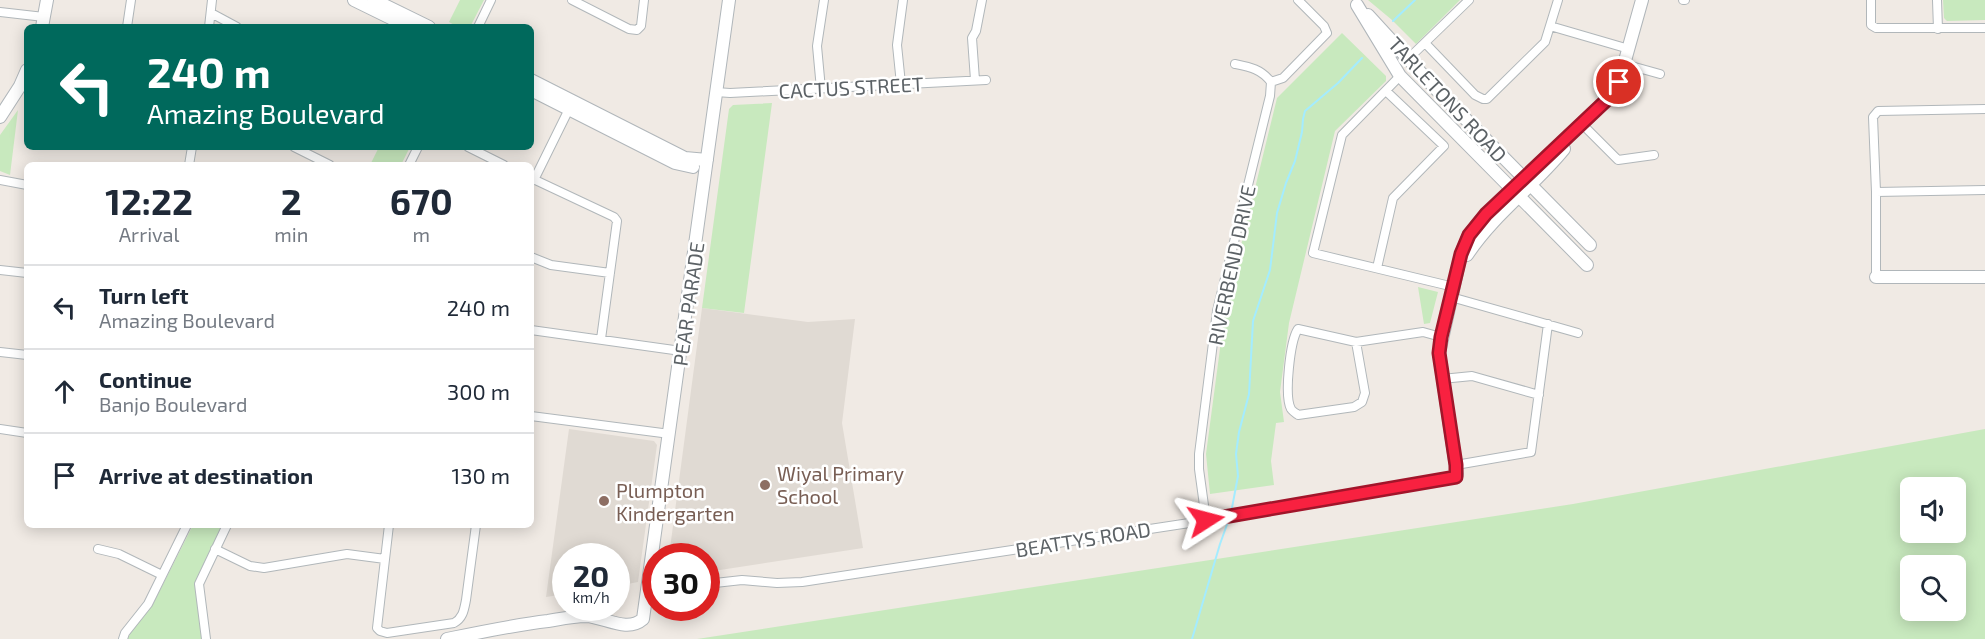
<!DOCTYPE html>
<style>
body{margin:0;font-family:"Exo 2",sans-serif;background:#f6f6f7;color:#1f2937;height:100vh;display:flex;flex-direction:column;font-size:22px;white-space:nowrap}
*{box-sizing:border-box;margin:0}
p{font-size:20px;color:#747a83}
.icon{flex:none;width:33px;height:33px;fill:none;stroke:currentColor;stroke-width:2;stroke-linecap:round;stroke-linejoin:round}
.map{position:relative;flex:1;overflow:hidden}
.panel{position:absolute;left:24px;top:162px;width:510px;height:366px;display:flex;flex-direction:column;background:#fff;border-radius:9px;box-shadow:0 3px 15px #0003}
.panel>*{flex:none}
.guide{position:absolute;left:24px;top:24px;width:510px;height:126px;border-radius:9px;box-shadow:0 3px 15px #0003;background:#00695c;color:#fff;overflow:hidden}
.tools{position:absolute;left:1900px;top:477px;display:grid;gap:12px}
.tools a{display:grid;place-items:center;width:66px;height:66px;border-radius:9px;background:#fff;box-shadow:0 3px 15px #0003;font-size:30px}
.speed{position:absolute;left:552px;top:543px;display:flex;gap:12px;font-size:30px;font-weight:700;text-align:center}
.speed>*{display:grid;place-content:center;width:78px;height:78px;border-radius:50%;background:#fff;box-shadow:0 3px 15px #0003;line-height:1}
.speed small{font-size:15px;font-weight:400}
.speed .limit{border:9px solid #d22;background:#fff;color:#111}
.pin{position:absolute;display:grid;place-items:center;width:51px;height:51px;color:#fff;margin:-26px;border:3px solid #fff;border-radius:50%;box-shadow:0 2px 6px #0007}
.me{position:absolute;width:66px;margin:-33px;rotate:81deg;stroke-linejoin:round;filter:drop-shadow(0 0 4px #0008)}
.turn{display:flex;align-items:center;gap:21px;height:126px;padding:0 24px;font-size:27px}
.turn .icon{width:78px;height:78px;stroke-width:2.5}
.turn b{display:block;font-size:42px;line-height:51px}
.eta{display:flex;justify-content:space-evenly;align-items:center;height:102px;text-align:center}
.eta b{font-size:36px;font-weight:700;line-height:42px}
ul{padding:0;list-style:none}
li{display:flex;align-items:center;gap:18px;height:84px;padding:0 24px;border-top:2px solid #e0e1e3}
li div{flex:1}
li b{display:block;font-size:22px}
li em{font-style:normal}
.map>svg:first-child{display:block}
.education{fill:#e0dad3}
.green{fill:#c8e9be;fill-rule:evenodd}
.lines{fill:none;stroke-linecap:round;stroke-linejoin:round}
.stream{stroke:#a4ecff;stroke-width:2}
.street-casing{stroke:#b1b7ba;stroke-width:10}
.secondary-casing{stroke:#b0b6ba;stroke-width:14}
.street{stroke:#fff;stroke-width:8}
.secondary{stroke:#fff;stroke-width:12}
.route-casing{stroke:#a1152a;stroke-width:15}
.route{stroke:#f82140;stroke-width:10}
.education-dot{fill:#8d6e63;stroke:#fff;stroke-width:2}
.labels{text-anchor:middle;dominant-baseline:central;stroke-width:5;stroke-linejoin:round;paint-order:stroke}
.street-label{font-size:20px;fill:#5c6266;stroke:#fff}
.education-label{font-size:20px;fill:#785e54;stroke:#fff;text-anchor:start}
</style>
<div class="map">
<svg width="1985" height="639" viewBox="0 0 1985 639">
<rect width="100%" height="100%" fill="#f0eae4"/>
<path class="education" d="M702,308L808,322L855,319L842,423L863,548L707,572L706,556H669Z
M569,429L654,441L657,445L638,582L617,586L616,556H566L565,594L546,597Z"/>
<path class="green" d="M460,0H484L470,27H458L449,22Z
M1368,0H1460L1416,44L1392,20Z
M1943,0H1985V20L1947,21L1944,18Z
M1342,33L1386,76V81L1335,131L1289,323L1280,392L1284,422L1276,423L1271,461L1274,485L1210,494L1206,454L1225,311L1277,98Z
M772,103L744,313L702,308L729,109L733,105Z
M18,110L10,175L0,171V135Z
M379,147H410L401,165H370Z
M1418,287L1438,292L1430,323L1424,324Z
M1985,429V639H697L1573,504ZM1911,488H1956V532H1911ZM1911,566H1956V610H1911Z
M193,525H227L201,577L206,639H127L133,629L153,604Z"/>
<g class="lines">
<path class="stream" d="M1393,21L1415,0
M1231,513L1238,476L1236,454L1239,432L1249,394L1253,321L1270,270L1277,213L1286,183L1295,161L1302,132L1303,119L1305,111L1338,83L1362,58
M1192,639L1220,544L1229,519"/>
<g class="street-casing">
<path id="street" d="M572,0L629,29L637,30L641,26L644,0
M1683,0H1685
M1871,0V25L1876,28H1985
M1937,0L1938,29
M0,12L44,17
M211,13L237,27
M1550,26L1629,49
M127,27L131,0
M209,27L212,0
M478,27L491,0
M1425,43L1475,95L1483,99H1487L1545,42L1558,0
M1409,58L1469,0
M1235,64C1250,67 1261,69 1271,82
M1624,64L1660,74
M1400,76L1342,135L1313,253L1454,287
M975,80L972,38L976,31L982,0
M1271,82L1283,78L1327,33L1324,26L1298,0
M901,84L897,45L903,0
M821,89L817,46L824,0
M716,92L730,93L986,80
M1985,109L1878,111L1873,117L1876,192L1985,190
M1582,124L1618,160L1654,155
M294,147L330,165
M468,147L504,165
M189,165L192,147
M409,165L418,147
M531,178L614,217L617,221L601,339
M0,180L27,185
M534,180L571,105
M1876,192V277
M531,257L551,265L610,273
M1377,268L1393,198L1444,146L1386,91
M0,270L27,273
M1451,297L1578,333
M531,330L681,351
M1356,342L1365,393L1362,402L1354,407L1298,415C1297,414 1291,410 1291,409C1284,396 1290,341 1298,329L1356,342L1423,332L1441,337
M0,352L27,355
M1442,379L1472,376L1539,395
M531,416L670,434
M0,429L27,433
M1456,465L1531,452L1548,324
M1206,520L1199,469V454L1217,311L1270,96L1271,82
M389,525L377,628L380,631L387,633L454,623C463,618 464,610 466,600L476,525
M98,549L119,554L162,575
M215,549L250,566L264,568L347,554L385,559
M706,584L742,580L777,583L802,582L1209,520L1453,478L1457,474
M123,639L125,633L148,604L187,525
M206,639L199,584L227,525"/>
</g>
<g class="secondary-casing">
<path id="secondary" d="M354,0L409,27
M374,0L429,27
M1357,5L1400,76L1587,265
M1368,15L1432,85L1590,245
M42,27L47,0
M531,80L685,158L707,160
M531,90L675,163L693,167
M0,117L20,86L27,70
M1467,255C1494,214 1534,186 1564,149
M1876,277H1985
M1457,474L1439,353L1461,254L1469,235L1486,214L1613,94L1619,82L1642,0
M447,639C481,632 514,625 548,621C560,619 574,616 586,616C605,617 627,633 643,619L729,0"/>
</g>
<use href="#street" class="street"/>
<use href="#secondary" class="secondary"/>
</g>
<g class="lines">
<g class="route-casing">
<path id="route" d="M1206,520L1456,477V465L1439,353L1441,337L1461,254L1469,235L1486,214L1613,94L1619,82"/>
</g>
<use href="#route" class="route"/>
</g>
<g class="education-dot">
<circle cx="765" cy="485" r="6"/>
<circle cx="604" cy="501" r="6"/>
</g>
<g class="labels">
<g class="street-label">
<text transform="translate(851 87) rotate(-3)">CACTUS STREET</text>
<text transform="translate(1448 99) rotate(47)">TARLETONS ROAD</text>
<text transform="translate(1231 265) rotate(-78)">RIVERBEND DRIVE</text>
<text transform="translate(688 304) rotate(-82)">PEAR PARADE</text>
<text transform="translate(1083 539) rotate(-9)">BEATTYS ROAD</text>
</g>
<g class="education-label">
<text x="777" y="473">Wiyal Primary<tspan x="777" dy="23">School</tspan></text>
<text x="616" y="490">Plumpton<tspan x="616" dy="23">Kindergarten</tspan></text>
</g>
</g>
</svg>
<div class="tools">
<a><svg class="icon" aria-label="sound" viewBox="0 0 24 24"><path d="M4 9h4l5-4v14l-5-4H4zM17 9q2 3 0 6"/></svg></a>
<a><svg class="icon" aria-label="search" viewBox="0 0 24 24"><circle cx="10" cy="10" r="6"/><path d="M15 15l6 6"/></svg></a>
</div>
<div class="speed"><div>20<small>km/h</small></div><div class="limit">30</div></div>
<div class="pin" style="left:1619px;top:82px;background:#d93025"><svg class="icon" aria-label="arrive" viewBox="0 0 24 24"><path d="M6 21V4h12l-3 4 3 4H6"/></svg></div>
<svg class="me" style="left:1206px;top:520px" viewBox="-20 -20 40 40"><path d="M0-17L14 15 0 8-14 15z" fill="#f82140" stroke="#fff" stroke-width="4"/></svg>
<div class="guide">
<div class="turn"><svg class="icon" aria-label="left" viewBox="0 0 24 24"><path d="M17 20v-9H6M10 6l-5 5 5 5"/></svg><div><b>240 m</b>Amazing Boulevard</div></div>
</div>
<section class="panel">
<div class="eta">
<div><b>12:22</b><p>Arrival</p></div>
<div><b>2</b><p>min</p></div>
<div><b>670</b><p>m</p></div>
</div>
<ul>
<li><svg class="icon" aria-label="left" viewBox="0 0 24 24"><path d="M17 20v-9H6M10 6l-5 5 5 5"/></svg><div><b>Turn left</b><p>Amazing Boulevard</p></div><em>240 m</em></li>
<li><svg class="icon" aria-label="ahead" viewBox="0 0 24 24"><path d="M12 20V5M6 11l6-6 6 6"/></svg><div><b>Continue</b><p>Banjo Boulevard</p></div><em>300 m</em></li>
<li><svg class="icon" aria-label="arrive" viewBox="0 0 24 24"><path d="M6 21V4h12l-3 4 3 4H6"/></svg><div><b>Arrive at destination</b></div><em>130 m</em></li>
</ul>
</section>
</div>
